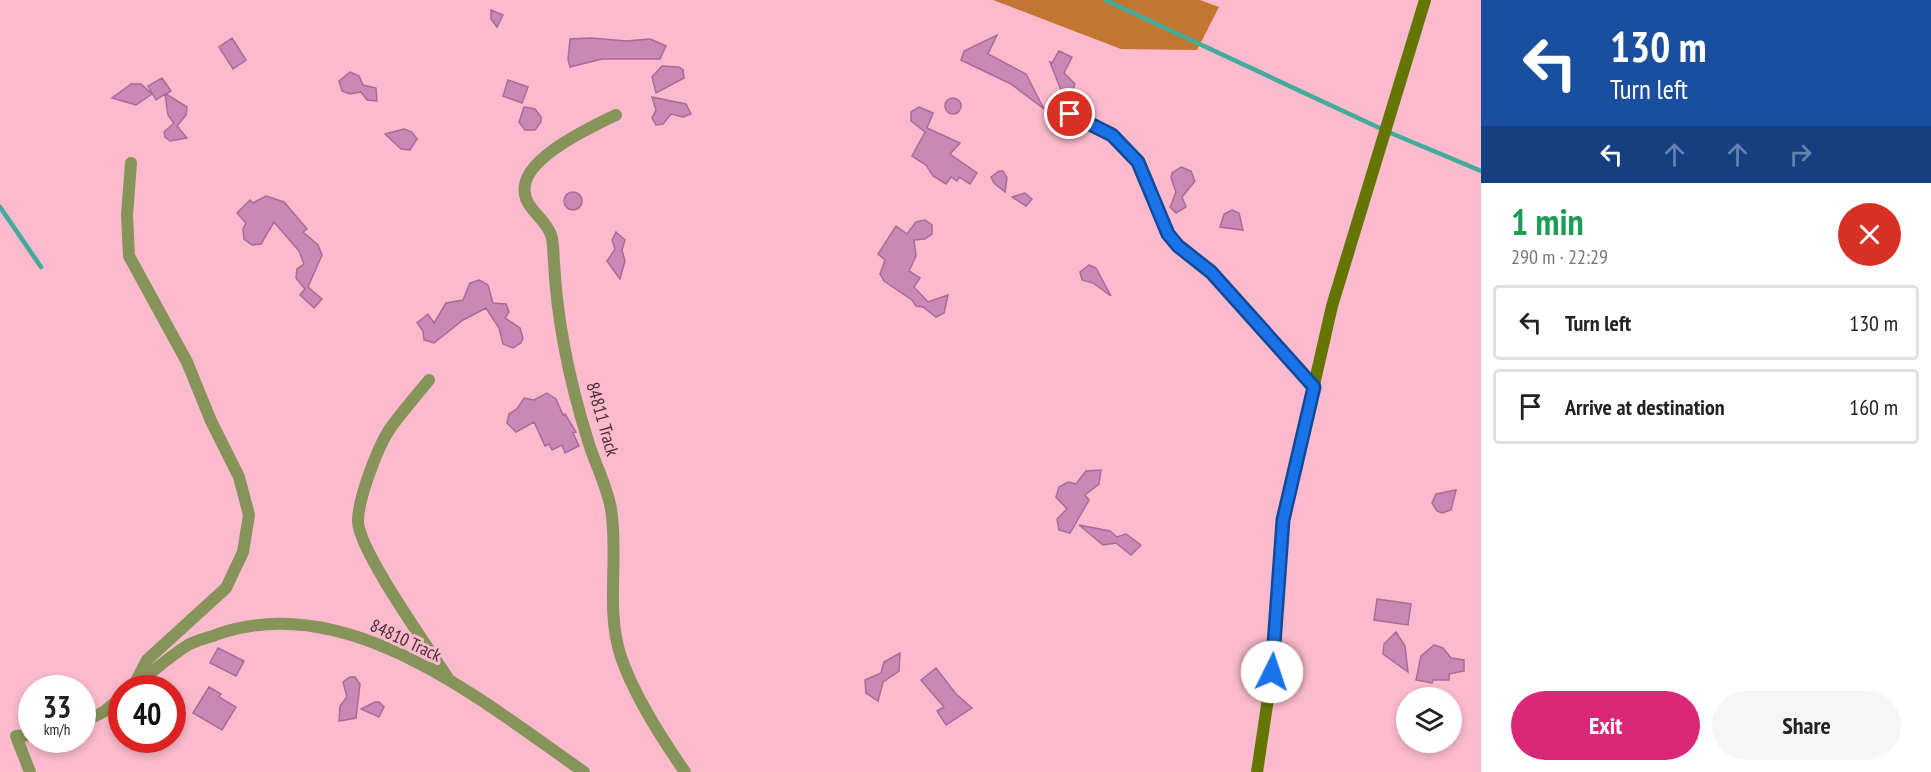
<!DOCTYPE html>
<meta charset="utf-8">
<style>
body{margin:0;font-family:"PT Sans Narrow",sans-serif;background:#f6f6f6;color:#222;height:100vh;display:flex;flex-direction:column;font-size:22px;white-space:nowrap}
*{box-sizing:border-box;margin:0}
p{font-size:20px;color:#767676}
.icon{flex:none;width:33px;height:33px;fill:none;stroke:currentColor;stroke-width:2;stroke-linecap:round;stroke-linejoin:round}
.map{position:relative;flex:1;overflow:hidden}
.panel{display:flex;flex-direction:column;background:#fff;width:450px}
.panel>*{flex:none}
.top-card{background:#1a4fa0;color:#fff;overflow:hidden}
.controls{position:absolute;left:1396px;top:687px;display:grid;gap:12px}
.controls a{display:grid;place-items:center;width:66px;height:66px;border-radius:50%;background:#fff;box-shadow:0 3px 9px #0003;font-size:30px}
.speed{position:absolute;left:18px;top:675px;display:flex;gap:12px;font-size:30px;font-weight:700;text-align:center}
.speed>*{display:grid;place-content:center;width:78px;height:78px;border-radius:50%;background:#fff;box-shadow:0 3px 9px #0003;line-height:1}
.speed small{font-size:15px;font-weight:400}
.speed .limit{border:9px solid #d22;background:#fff;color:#111}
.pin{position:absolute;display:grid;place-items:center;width:51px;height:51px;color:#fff;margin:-26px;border:3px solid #fff;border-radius:50%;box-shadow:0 2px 6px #0007}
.me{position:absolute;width:66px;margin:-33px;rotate:4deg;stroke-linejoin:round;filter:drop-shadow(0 0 4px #0008)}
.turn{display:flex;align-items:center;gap:21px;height:126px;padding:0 30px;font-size:27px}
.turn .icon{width:78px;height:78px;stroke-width:2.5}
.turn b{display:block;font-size:42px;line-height:51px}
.lanes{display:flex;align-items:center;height:57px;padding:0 30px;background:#0003;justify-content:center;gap:30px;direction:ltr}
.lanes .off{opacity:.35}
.round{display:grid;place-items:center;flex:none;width:63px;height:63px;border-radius:32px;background:#f6f6f6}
.head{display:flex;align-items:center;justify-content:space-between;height:102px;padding:0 30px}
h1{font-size:36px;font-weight:700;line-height:45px;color:#1e9e55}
.button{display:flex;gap:12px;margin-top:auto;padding:12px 30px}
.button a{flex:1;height:69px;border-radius:36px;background:#db2777;color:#fff;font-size:24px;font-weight:700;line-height:69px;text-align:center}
.button a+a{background:#f6f6f6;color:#222}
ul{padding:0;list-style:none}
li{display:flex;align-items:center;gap:18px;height:75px;margin:0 12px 9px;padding:0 18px;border:3px solid #e0e0e0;border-radius:6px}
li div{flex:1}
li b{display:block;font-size:22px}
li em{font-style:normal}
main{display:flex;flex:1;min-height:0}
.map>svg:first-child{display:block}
.forest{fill:#c27632}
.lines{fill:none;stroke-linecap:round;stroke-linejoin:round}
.stream{stroke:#43ab99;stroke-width:4.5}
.building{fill:#c988b5;stroke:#aa6b96;stroke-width:1.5}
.street{stroke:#869459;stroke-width:12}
.secondary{stroke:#657600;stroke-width:12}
.route-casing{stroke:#114b97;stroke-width:15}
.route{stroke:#1a73e8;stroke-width:10}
.labels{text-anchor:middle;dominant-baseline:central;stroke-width:6;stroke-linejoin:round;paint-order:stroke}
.street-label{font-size:18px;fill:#4c2c36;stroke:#fbbacd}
</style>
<main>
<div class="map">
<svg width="1481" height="772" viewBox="0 0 1481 772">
<rect width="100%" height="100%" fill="#fbbacd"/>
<path class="forest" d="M993,0H1200L1219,7L1197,50L1121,49Z"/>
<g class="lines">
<path class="stream" d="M1105,0L1386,131L1481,171
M0,207L41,267"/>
</g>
<path class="building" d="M491,10L503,15L497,27L491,19Z
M997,35L988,54L1026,74L1044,109L1011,84L961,60L964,51Z
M232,38L246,60L233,69L219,47Z
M591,38L626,41L650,39L666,46L660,59H602L570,67L568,59L570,39Z
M1059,51L1072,57L1064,73L1075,84L1072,92L1068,93L1061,90L1050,62L1052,63Z
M662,66L679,67L683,70L684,78L656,93L652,77Z
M350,72L359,76L363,85L376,88L377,101L367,100L361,92L350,94L342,91L339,81Z
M162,78L171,91L166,94L187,107L186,115L177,126L187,138L170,141L165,137L164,132L174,123L168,115L165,94L156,100L148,86Z
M508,80L528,87L522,103L503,96Z
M131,84H141L152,94L136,105L112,98Z
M652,97L686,104L691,114L683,117L671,114L663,124L656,125L652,118L656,110Z
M945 106a8 8 0 1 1 16 0a8 8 0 1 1-16 0Z
M524,107L535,109L541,117V122L535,130H525L519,122Z
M919,107L933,113L927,128L960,143L950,154L977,173L970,184L959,177L957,181L951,177L946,184L933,176L926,165L912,156L925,132L911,121V112Z
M404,129L412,132L417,139L410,150L401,149L385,134Z
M1181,167L1191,171L1195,181L1182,197L1186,207L1176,213L1170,207L1176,192L1171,178L1172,173Z
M999,171H1003L1007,178L1005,192L994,183L991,177Z
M564 201a9 9 0 1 1 18 0a9 9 0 1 1-18 0Z
M1025,193L1032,199L1026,206L1012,197Z
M266,196L284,202L307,229L303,232L318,245L322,255L308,287L322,299L314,308L300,295L305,289L296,278L297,269L304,264L299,251L274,222L261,244L252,245L244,239L243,229L246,223L237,213L250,200L253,203Z
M1232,210L1239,213L1243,230L1220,227L1224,214Z
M925,220L932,225V234L925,239L914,240L916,256L909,271L920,278L914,287L928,302L948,295L944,313L936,317L923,307L916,306L912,300L884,281L880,274L885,260L878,254L896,226L907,234L916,222Z
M616,232L625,240L622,250L625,261L620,279L607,261L615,249L612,240Z
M1089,265L1096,268L1111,296L1093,283L1082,280L1080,272Z
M479,280L488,285L493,303L506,304L509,312L505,318L520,328L523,338L521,343L513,348L503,344L499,328L486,308L463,320L434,343L424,340L423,331L417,323L428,314L434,323L446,303L463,300L470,283Z
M547,393L556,399L563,415L565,414L576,432L573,433L579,446L565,453L562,445L552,450L549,444L545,446L534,422L516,432L507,423L509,414L517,409L524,398L534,400Z
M1101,470L1099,484L1085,495L1089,500L1070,533L1059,530L1057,519L1067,509L1056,497L1059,487L1068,482L1076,484L1086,471Z
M1456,490L1451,510L1442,513L1437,511L1432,503L1436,494Z
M1079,525L1110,531L1117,537L1126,534L1141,545L1131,555L1116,543L1103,545Z
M1377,599L1411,604L1408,625L1374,620Z
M1396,632L1405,646L1408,672L1383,654L1384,644Z
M1434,645L1443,648L1451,658L1464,660V671L1449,674V680H1433L1432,683L1416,680L1421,656Z
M218,648L244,661L236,676L210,663Z
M900,653L899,671L883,682L878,701L866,693L865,680L881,673L884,662Z
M936,668L956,694L972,708L946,725L937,711L944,707L921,680Z
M350,677H355L360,684L356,718L339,721L340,706L347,697L343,682Z
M209,687L221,694L219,697L236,707L222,730L193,713Z
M375,702H379L384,707L379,717L361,709Z"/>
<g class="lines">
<path class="street" d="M1070,114L1111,135L1138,162L1168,234L1178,246L1211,272L1314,387
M616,115C591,127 529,156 525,185C521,208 545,216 551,235C554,243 553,254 554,262C557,322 571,387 589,444C596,466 607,486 611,509C619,558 605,609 621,657C634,695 662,739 685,772
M131,163L127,215L129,256L187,362L211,421L239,477L249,515L243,552L226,588L147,660L134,685
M429,380C416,396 401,413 389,430C377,449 358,499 358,521C358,550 431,651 449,680
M137,683C154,671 170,656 188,645C197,640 208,638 218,634C349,589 483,702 584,772
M82,723L105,711L122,697
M30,772L16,736L32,735"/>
<path class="secondary" d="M1257,772L1272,672L1283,521L1332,306L1425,0"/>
</g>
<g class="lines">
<g class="route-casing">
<path id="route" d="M1070,114L1112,135L1138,162L1168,234L1178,246L1211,272L1314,387L1283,520L1272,672"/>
</g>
<use href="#route" class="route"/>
</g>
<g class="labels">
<g class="street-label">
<text transform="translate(603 419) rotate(74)">84811 Track</text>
<text transform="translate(406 640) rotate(25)">84810 Track</text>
</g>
</g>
</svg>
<div class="controls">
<a><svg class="icon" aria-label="layers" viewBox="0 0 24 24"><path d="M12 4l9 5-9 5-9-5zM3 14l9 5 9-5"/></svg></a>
</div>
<div class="speed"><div>33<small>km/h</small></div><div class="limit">40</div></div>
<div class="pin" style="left:1070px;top:114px;background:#d93025"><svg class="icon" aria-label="arrive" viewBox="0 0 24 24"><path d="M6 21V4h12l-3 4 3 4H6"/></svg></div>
<svg class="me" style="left:1272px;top:672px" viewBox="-20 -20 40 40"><circle r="19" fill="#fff"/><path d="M0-13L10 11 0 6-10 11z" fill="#1a73e8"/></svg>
</div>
<section class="panel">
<div class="top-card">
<div class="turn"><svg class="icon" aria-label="left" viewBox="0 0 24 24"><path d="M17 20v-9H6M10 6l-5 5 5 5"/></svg><div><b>130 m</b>Turn left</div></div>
<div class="lanes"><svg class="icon" aria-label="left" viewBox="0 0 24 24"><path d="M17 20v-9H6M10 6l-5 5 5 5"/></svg><svg class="icon off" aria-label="ahead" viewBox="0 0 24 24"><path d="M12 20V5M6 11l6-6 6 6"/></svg><svg class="icon off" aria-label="ahead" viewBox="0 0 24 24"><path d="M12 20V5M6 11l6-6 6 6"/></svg><svg class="icon off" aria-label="right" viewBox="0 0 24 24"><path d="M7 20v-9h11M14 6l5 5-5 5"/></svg></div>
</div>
<div class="head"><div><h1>1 min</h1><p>290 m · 22:29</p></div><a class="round" style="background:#d93025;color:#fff"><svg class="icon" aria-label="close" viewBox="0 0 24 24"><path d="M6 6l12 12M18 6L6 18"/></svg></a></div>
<ul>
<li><svg class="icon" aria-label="left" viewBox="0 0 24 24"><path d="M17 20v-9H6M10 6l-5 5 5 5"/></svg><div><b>Turn left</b></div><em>130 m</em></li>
<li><svg class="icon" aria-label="arrive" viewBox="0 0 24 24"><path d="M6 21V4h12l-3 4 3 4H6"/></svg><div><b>Arrive at destination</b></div><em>160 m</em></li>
</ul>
<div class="button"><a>Exit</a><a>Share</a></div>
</section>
</main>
